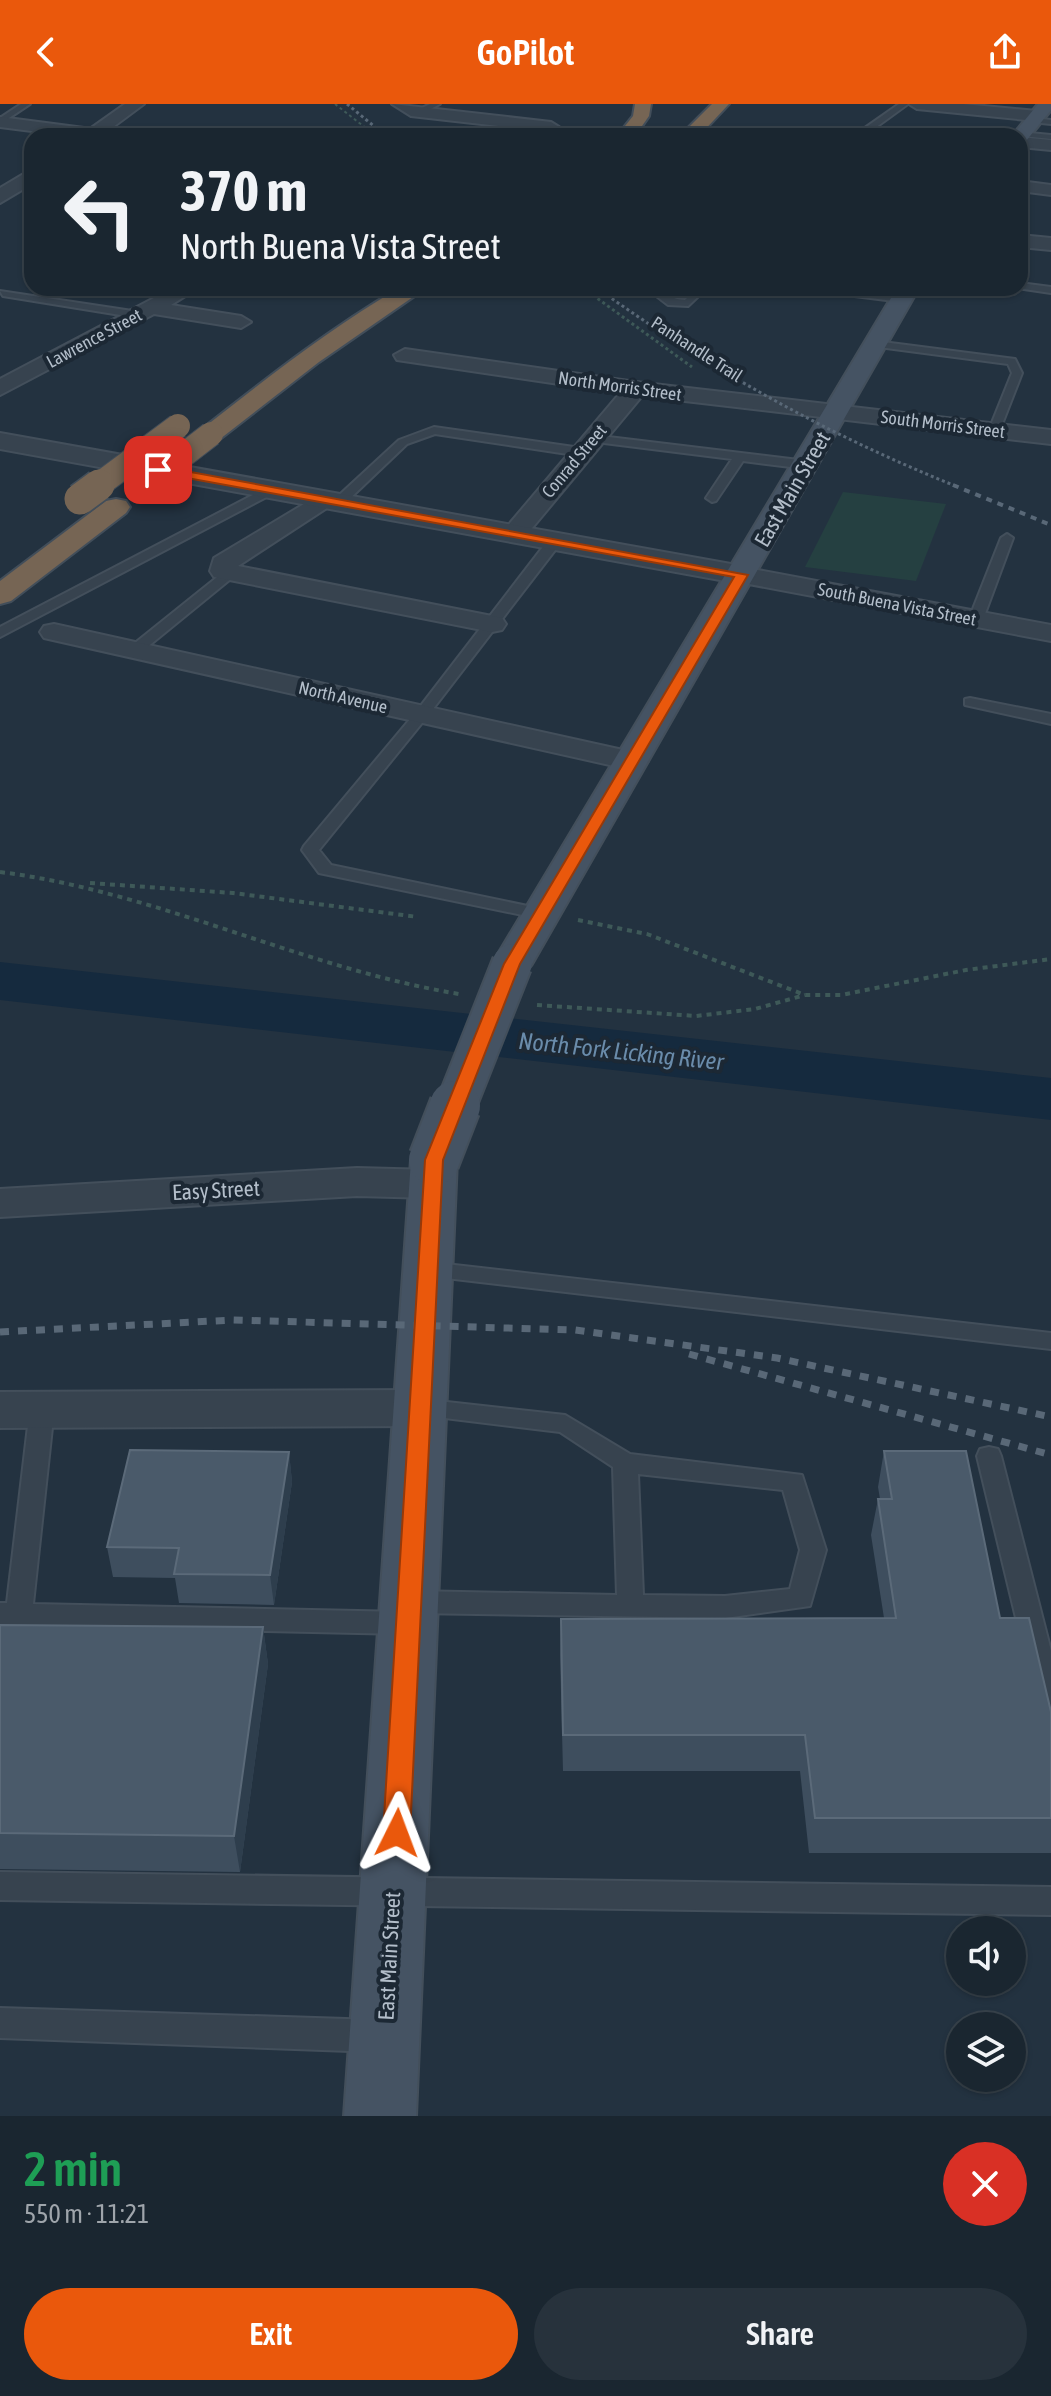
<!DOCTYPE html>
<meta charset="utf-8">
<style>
body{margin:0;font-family:"Asap Condensed",sans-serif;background:#27323c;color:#f1f3f6;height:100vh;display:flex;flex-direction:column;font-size:30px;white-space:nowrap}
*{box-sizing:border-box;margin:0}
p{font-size:26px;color:#9fa5ab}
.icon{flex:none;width:44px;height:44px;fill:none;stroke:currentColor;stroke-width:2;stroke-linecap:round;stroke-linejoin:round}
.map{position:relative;height:2012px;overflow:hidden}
.drawer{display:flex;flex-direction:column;background:#1a2630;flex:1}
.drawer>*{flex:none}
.guide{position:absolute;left:24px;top:24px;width:1004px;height:168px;border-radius:24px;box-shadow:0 2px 6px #0004,0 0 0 2px #38434c;background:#1a2630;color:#f1f3f6;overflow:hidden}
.controls{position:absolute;left:946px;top:1812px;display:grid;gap:16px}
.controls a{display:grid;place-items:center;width:80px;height:80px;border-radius:50%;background:#1a2630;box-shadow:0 2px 6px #0004,0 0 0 2px #38434c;font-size:40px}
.pin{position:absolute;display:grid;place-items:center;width:68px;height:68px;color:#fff;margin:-34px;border-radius:16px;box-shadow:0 4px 12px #0006}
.me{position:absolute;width:88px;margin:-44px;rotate:3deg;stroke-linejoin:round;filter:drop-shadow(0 0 6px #0008)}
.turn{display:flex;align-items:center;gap:28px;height:168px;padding:0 24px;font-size:36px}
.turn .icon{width:104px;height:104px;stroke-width:2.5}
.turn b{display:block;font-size:56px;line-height:68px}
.round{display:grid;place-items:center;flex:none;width:84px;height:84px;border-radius:42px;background:#27323c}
.headline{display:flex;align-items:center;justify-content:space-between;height:136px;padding:0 24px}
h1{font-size:48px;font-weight:600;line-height:60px;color:#1e9e55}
.action{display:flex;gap:16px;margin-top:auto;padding:16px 24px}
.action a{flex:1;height:92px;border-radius:48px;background:#ea580c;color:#fff;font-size:32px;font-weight:600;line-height:92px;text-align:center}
.action a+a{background:#27323c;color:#f1f3f6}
header{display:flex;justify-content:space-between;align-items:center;height:104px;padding:0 24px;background:#ea580c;color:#fff;font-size:36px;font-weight:600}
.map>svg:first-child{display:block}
.green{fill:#254041}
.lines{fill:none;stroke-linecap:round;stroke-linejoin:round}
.river{fill:#152a3e;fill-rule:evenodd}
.service-casing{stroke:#434f5b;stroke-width:4}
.minor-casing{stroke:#434f5b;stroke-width:4}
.tertiary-casing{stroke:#434f5b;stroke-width:4}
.secondary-casing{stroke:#434f5b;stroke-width:4}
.motorway-casing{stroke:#424e5a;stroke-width:4}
.path-far2{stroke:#3e5958;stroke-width:2;stroke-dasharray:3 3;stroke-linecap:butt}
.path-far1{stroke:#3e5958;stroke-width:3;stroke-dasharray:3 3;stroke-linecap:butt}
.path{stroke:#3e5958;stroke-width:4;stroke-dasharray:5 5;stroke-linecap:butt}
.service{fill:#37434f;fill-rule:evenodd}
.minor{fill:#37434f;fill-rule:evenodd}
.tertiary{fill:#37434f;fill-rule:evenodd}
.secondary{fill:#455363;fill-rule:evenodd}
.motorway{fill:#766554;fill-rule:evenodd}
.rail-far2{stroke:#596877;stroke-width:3;stroke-dasharray:3 3;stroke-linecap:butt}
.rail-far1{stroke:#596877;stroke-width:4;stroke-dasharray:6 6;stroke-linecap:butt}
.rail{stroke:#596877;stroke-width:7;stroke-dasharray:9 9;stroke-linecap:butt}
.secondary-bridge-far1-casing{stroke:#434f5b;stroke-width:43;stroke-linecap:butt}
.secondary-bridge-casing{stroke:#434f5b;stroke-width:54;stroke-linecap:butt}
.motorway-bridge-far1-casing{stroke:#424e5a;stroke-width:26;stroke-linecap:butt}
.motorway-bridge-casing{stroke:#424e5a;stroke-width:34;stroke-linecap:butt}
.secondary-bridge-far1{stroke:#455363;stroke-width:39}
.secondary-bridge{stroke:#455363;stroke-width:50}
.motorway-bridge-far1{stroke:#766554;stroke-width:24}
.motorway-bridge{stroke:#766554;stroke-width:31}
.wall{fill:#3e4e5e}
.shaded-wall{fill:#2e3e4d}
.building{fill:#4a5a6a;stroke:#5b6a79;stroke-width:2}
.route{fill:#ea580c;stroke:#983908;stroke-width:2}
.labels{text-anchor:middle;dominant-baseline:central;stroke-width:8;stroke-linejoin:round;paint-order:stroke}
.far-street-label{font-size:18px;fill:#b3beca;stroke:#1c2834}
.street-label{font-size:22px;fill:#b3beca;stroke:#1c2834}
.water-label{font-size:24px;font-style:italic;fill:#6a8cab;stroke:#1c2834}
</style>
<header><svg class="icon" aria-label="back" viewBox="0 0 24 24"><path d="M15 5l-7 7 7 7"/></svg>GoPilot<svg class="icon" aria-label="share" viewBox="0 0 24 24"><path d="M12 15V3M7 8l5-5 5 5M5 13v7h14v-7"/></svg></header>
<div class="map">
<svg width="1051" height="2012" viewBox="0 0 1051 2012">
<rect width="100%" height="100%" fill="#233240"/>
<path class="green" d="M843,388L946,400L916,477L805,463Z"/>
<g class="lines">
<path class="river" d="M0,858L1051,974V1016L0,896Z"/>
<g class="service-casing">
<path id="service" d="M21,0H30L0,20V14Z
M430,0H440L421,10L414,8Z
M899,0H908L875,24L930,32L862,30V26Z
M1034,14L1051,16V20L1031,18Z
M1019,28L1051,31V35L1022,32Z
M1020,179L1051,183V189L1017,184H1020Z
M646,184C662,184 670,196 685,196L697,184H707L688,202L668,201Z
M791,184H825L907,195L902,198Z
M0,187L139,208L144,211L139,214L3,192Z
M875,237L1015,255L1022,269L999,328L989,326L1012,269L1008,260L871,242L870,240Z
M434,323L581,344L587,348L581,352L435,330L407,340L343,401H335V395L399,336Z
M592,331L807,357L813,361L807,365L743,357L716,397L712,398L706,394L732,355L588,337L586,335Z
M272,381L278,385L276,388L0,533V523Z
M1007,430L1013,434L983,515L971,518L969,515L1001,434Z
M554,434L559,435V441L426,614L319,746L331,761L542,805L548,806L551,810L548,814L542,815L319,769L302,746L304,742L416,608L549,435Z
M226,466L238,469L140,549H130V543Z
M970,594L1051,610V620L965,601V595Z
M428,1158L1051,1229V1245L420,1171L417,1166L420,1161Z
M420,1295L565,1311L630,1350L802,1371L826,1446L810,1502L725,1514L413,1509L404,1506L400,1498L404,1490L413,1487L617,1491L613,1363L560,1328L412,1310L408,1304L412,1298ZM638,1370L783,1386L800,1446L790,1485L725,1492L643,1491Z
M42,1296L50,1299L54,1305L33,1500L404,1508L413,1511L417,1519L413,1527L404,1530L0,1521V1499H7L30,1305L34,1299Z
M989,1343L998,1345L1001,1352L1051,1547V1613L1041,1609L1037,1601L977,1352L980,1345Z
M0,1768L1051,1783V1811L0,1796Z
M0,1904L377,1916L388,1921L393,1932L388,1943L377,1948L0,1934Z"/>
</g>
<g class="minor-casing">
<path id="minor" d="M392,0L551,18L559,23L551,28L411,12Z
M909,0H963L1037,7L1045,12L1037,17L917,5Z
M0,13L92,25L100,30L71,32L0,23Z
M1020,33L1051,36V46L1020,43Z
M1020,77L1051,81V91L1020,87Z
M1020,131L1051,134V146L1020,143Z
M173,184H198L171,201L241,212L251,218L241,224L154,210L0,291V275Z
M405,245L636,278L1051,326V340L642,292L523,435L514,438L501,430L505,425L620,289L397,256L394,251Z
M324,388L336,395L333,400L238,462L492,512L502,514L506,520L502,526L492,528L214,473L210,467L214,454Z
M742,463L1051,521V537L733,477L729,471L733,465Z
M54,520L632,648L643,650L648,657L643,664L632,666L44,534L40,528L44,522Z
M357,1064L432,1066L447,1070L453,1080L447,1090L432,1094L357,1092L0,1113V1085Z
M420,1286L437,1292L444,1304L437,1316L420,1322L0,1324V1288Z"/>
</g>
<g class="tertiary-casing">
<path id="tertiary" d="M125,0H144L101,32H80Z
M32,65V80L0,99V84Z
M0,329L742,462L752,465L757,471L752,477L742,480L0,345Z"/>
</g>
<g class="secondary-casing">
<path id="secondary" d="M1038,0H1051V6L1026,37L1020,38V32H1012Z
M897,184H919L532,860L526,868L512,872L498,868L492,860Z
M434,1041L450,1046L457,1056L416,2012H344L411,1056L418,1046Z"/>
</g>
<g class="motorway-casing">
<path id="motorway" d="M635,0H651L649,12L635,32H617L633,12Z
M712,0H729L699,32H680Z
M399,184H426L319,258L220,335H202L198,330L202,325C266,275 329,225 399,184Z
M116,395L126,397L130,403L126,409L11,497L0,500V477L106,397Z"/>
</g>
<path class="path-far2" d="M335,0L376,32"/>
<path class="path-far1" d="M583,184L692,263"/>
<path class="path" d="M0,768C158,788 302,864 459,890
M90,779L233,789L418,813
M578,816L647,830L805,891H841L966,866L1051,855
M537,901L696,912L755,905L805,891"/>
<use href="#service" class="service"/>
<use href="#minor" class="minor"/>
<use href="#tertiary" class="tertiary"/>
<use href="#secondary" class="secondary"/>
<use href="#motorway" class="motorway"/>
<path class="rail-far2" d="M347,0L386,32
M597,184C713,267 826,330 958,383"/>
<path class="rail-far1" d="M953,381L1051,421"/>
<path class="rail" d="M0,1228L233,1216L575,1226L777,1254L1051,1313
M689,1250L1051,1351"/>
<g class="secondary-bridge-far1-casing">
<path id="secondary-bridge-far1" d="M455,1004L512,860"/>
</g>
<g class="secondary-bridge-casing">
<path id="secondary-bridge" d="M434,1056L455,1002"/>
</g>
<g class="motorway-bridge-far1-casing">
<path id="motorway-bridge-far1" d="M159,370L211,330
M96,383L178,322"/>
</g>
<g class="motorway-bridge-casing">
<path id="motorway-bridge" d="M80,395L99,381"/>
</g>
<use href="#secondary-bridge-far1" class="secondary-bridge-far1"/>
<use href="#secondary-bridge" class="secondary-bridge"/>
<use href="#motorway-bridge-far1" class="motorway-bridge-far1"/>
<use href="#motorway-bridge" class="motorway-bridge"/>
</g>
<path class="wall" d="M884,1347L1000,1514L1051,1608V1749H809L800,1667H563L560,1551L561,1515L884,1514L871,1431L878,1395H880L878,1383Z
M289,1348L292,1378L274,1501L179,1499L175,1474L113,1473L107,1443Z
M0,1521L263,1523L268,1560L240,1768L0,1765Z"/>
<path class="shaded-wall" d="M289,1348L292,1378L274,1501L270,1471Z
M263,1523L268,1560L240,1768L234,1732Z"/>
<path class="building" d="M130,1346L289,1348L270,1471L174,1470L179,1444L107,1443Z
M884,1347H966L1000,1514H1029L1051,1608V1714H815L805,1631H563L561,1515L896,1514L878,1395H892Z
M0,1521L263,1523L234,1732L0,1729Z"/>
<path class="route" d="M158,362L748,471L520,860L443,1056L410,1729L406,1737L397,1741L387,1737L383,1729L425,1056L504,860L734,473L154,368Z"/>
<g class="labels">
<g class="far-street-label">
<text transform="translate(94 234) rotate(-28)">Lawrence Street</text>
<text transform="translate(697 245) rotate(33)">Panhandle Trail</text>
<text transform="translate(620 282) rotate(8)">North Morris Street</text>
<text transform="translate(943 320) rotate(7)">South Morris Street</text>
<text transform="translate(574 357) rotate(-50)">Conrad Street</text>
<text transform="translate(897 500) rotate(11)">South Buena Vista Street</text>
<text transform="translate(343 593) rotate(13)">North Avenue</text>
</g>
<g class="street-label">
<text transform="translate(792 385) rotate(-60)">East Main Street</text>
<text transform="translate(216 1086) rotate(-3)">Easy Street</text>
<text transform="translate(389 1852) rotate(-87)">East Main Street</text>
</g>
<g class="water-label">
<text transform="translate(621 947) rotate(6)">North Fork Licking River</text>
</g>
</g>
</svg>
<div class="controls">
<a><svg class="icon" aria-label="sound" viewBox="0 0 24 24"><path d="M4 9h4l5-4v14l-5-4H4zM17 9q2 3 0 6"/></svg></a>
<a><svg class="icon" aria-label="layers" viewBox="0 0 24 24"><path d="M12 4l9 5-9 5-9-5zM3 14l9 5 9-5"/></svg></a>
</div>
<div class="pin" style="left:158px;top:366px;background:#d93025"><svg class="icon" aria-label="arrive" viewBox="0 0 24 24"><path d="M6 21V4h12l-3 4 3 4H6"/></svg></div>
<svg class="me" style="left:397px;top:1729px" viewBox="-20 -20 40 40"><path d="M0-17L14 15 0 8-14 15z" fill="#ea580c" stroke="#fff" stroke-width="4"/></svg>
<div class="guide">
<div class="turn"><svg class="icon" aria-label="left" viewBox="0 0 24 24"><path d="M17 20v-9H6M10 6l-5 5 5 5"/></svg><div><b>370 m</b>North Buena Vista Street</div></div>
</div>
</div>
<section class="drawer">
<div class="headline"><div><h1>2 min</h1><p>550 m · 11:21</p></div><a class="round" style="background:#d93025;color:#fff"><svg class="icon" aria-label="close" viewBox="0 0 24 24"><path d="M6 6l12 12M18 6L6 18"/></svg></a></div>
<div class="action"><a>Exit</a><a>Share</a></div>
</section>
